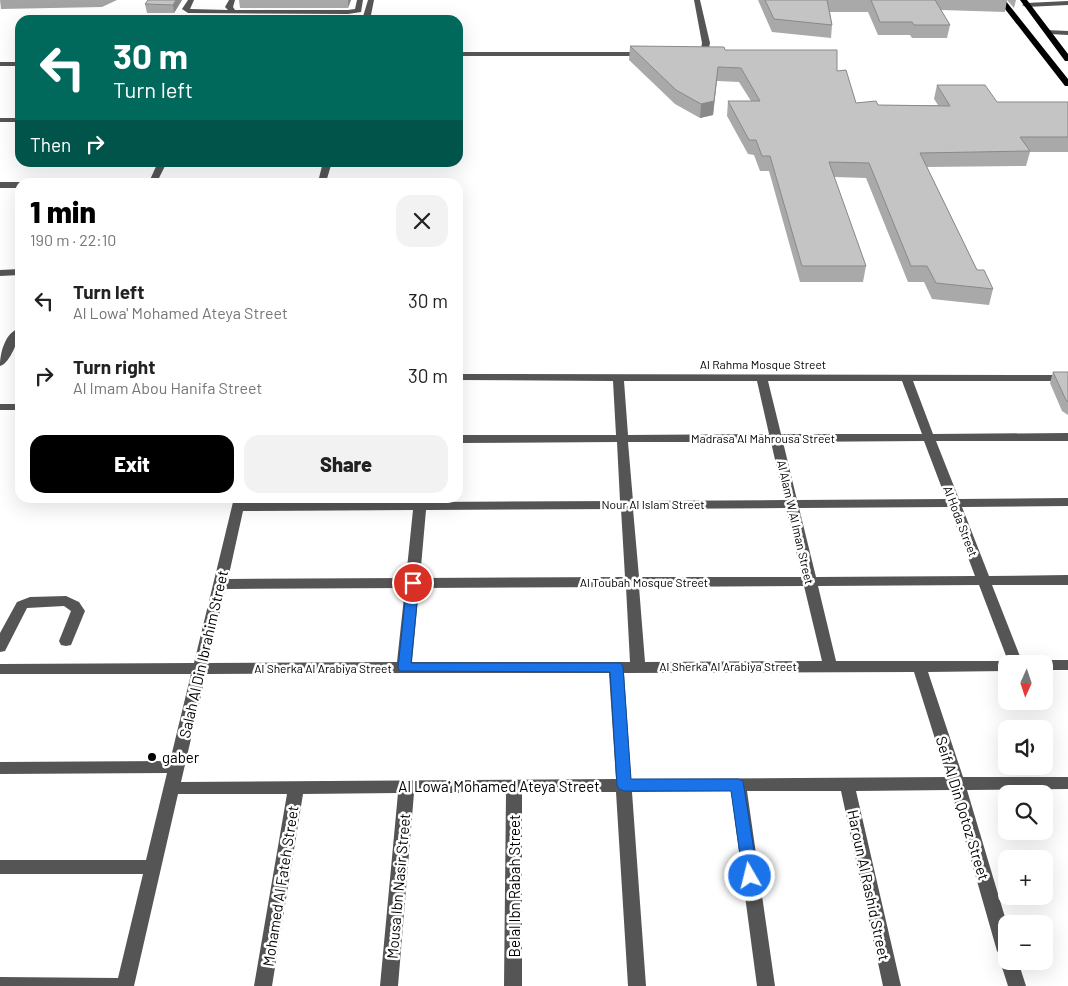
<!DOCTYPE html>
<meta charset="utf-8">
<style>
body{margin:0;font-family:Barlow,sans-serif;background:#f2f2f2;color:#222;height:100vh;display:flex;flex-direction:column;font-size:19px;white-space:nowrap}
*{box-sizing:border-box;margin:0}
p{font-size:16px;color:#767676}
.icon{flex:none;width:28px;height:28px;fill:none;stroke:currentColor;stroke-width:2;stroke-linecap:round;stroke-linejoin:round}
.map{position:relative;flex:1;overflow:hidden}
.details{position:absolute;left:15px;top:178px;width:448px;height:325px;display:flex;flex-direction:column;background:#fff;border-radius:15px;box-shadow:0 5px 20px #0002}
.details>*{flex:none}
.guide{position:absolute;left:15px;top:15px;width:448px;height:152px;border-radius:15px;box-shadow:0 5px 20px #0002;background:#00695c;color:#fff;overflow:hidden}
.needle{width:32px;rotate:183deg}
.fabs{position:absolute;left:998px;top:655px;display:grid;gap:10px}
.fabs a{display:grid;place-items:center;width:55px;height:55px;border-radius:10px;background:#fff;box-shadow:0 5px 20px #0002;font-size:25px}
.pin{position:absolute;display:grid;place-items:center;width:42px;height:42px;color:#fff;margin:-21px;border:2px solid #fff;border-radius:50%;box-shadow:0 1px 5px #0007}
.me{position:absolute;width:55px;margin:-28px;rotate:352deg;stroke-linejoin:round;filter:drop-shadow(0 0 4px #0008)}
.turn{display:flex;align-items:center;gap:18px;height:105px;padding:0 15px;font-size:22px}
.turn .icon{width:65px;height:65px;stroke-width:2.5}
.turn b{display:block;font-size:35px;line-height:42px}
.then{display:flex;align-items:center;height:48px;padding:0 15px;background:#0003;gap:10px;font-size:19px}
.round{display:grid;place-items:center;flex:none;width:52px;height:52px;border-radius:15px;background:#f2f2f2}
.headline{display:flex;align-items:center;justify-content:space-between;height:85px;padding:0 15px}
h1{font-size:30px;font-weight:800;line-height:38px;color:#000}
.action{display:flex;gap:10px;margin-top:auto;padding:10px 15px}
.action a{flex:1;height:58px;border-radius:15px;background:#000;color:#fff;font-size:20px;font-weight:800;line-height:58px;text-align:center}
.action a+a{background:#f2f2f2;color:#222}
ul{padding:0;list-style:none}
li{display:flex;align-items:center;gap:15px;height:75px;padding:0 15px}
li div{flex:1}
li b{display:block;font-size:19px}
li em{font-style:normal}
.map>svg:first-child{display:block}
.water{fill:#a3a3a3}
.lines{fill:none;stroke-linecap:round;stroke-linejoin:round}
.minor{fill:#555;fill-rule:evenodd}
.major{fill:#000;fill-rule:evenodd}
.wall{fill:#a9a9a9}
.shaded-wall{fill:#898989}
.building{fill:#c4c4c4;stroke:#898989}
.route{fill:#1a73e8;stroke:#114b97}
.poi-dot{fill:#000;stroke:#fff;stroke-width:2}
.labels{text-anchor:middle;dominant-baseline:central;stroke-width:5;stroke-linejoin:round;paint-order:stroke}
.street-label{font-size:12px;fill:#000;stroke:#fff}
.near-street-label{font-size:15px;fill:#000;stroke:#fff}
.near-poi-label{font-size:15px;fill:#000;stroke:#fff;text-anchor:start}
</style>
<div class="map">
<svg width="1068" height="986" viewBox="0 0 1068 986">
<rect width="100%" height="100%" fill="#fff"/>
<path class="water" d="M0,0H117L102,7L1,9Z"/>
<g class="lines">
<path class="minor" d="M188,0H194L190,9L228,10L225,7L229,0H235L233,7L235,10H348L355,9L357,0H363L361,12L348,14L188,13L182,9Z
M368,0H374L370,20H362Z
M694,0H700L710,43L708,52C702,56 694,59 688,54L701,49L702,43Z
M1068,1V5L1026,7L1022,5L1026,3Z
M1046,30L1068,31V35L1049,34L1045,32Z
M458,52H645L649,54L645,56H458Z
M0,62H20V66H0Z
M0,118H20V122H0Z
M158,162H167L157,182H149Z
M323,162H332L326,182H318Z
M0,182H21L20,188H0Z
M20,269V275L0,276V270Z
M20,328C20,337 10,364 0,366C0,353 5,332 20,328Z
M458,374L1068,375V381H913L933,434L1068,433V441H936L959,499L1068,498V506L962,507L989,576L1068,575V585H992L1023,664H1006V671L928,672L963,777H1068V789L967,790L1007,924L1006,961H1018L1026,986H1008L1000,961L1002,957L997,951L951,790L856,791L901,986H883L841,791H747L775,986H757L731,791L632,792L646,986H628L616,792H522V986H504L506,793H414L398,986H380L398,793L303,794L272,986H254L287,794H178L134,986H0V977L118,978L143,874H0V860H146L167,773L0,774V762L170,761L191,674H0V664L194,663L234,498H246L245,503L414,502L415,498H427V502L620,501L617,442L458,443V435H616L613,381L458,380ZM624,381H757L769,434L628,435ZM768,381H902L922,434H781ZM924,441L946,499L797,500L783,442ZM628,442H771L784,500L633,501ZM949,507L975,576L816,577L799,508ZM786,508L802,577H639L633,509ZM621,509L625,577L420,578L426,510ZM413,510L406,578L228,579L243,511ZM979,585L1008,661H836L818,586ZM804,586L822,661L645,662L639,587ZM626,587L630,662H412L419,588ZM405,588L397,662L208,663L225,589ZM914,672L947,777L631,779L624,673ZM403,673H609L616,779L181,782L206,674Z
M0,404H20V410H0Z
M66,596L79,602L85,611L71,645L66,646L61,645L59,641L71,611L64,606L27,608L5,651L0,652V633L17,602L30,597Z
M1044,660H1068V670H1044V664H1037Z"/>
<path class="major" d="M998,0H1005L1068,79V86H1065Z
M1020,0H1027L1068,54V61H1065Z"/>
</g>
<path class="wall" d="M182,0L174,13H147L145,4Z
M239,0H351L348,8H240Z
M758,0H1016L1014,8L1007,0L1005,12L941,10L950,25L947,38H912L910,35H878L868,12H830L832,25L831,38L772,32Z
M630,46L725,50L837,71L856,103L878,105H938L934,99L937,85L997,102H1068V152H1030L1026,166L927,167L977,270L993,289L989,305L932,299L924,282H908L866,178L834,177L866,266L863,282H800L769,171H760L754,155L748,154L727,116L728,101H751L739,82L717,81L713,115L700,118L675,104L629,60Z
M1053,372H1068V415L1062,411L1050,383Z"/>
<path class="shaded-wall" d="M176,0H182L174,13L173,5Z
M348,0H351L348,8Z
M718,67L713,115L700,118L701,104Z"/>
<path class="building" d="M148,0H176L173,5L145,4Z
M765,0H827L832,25L774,19Z
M871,0H935L950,25H914L912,22H880Z
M630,46L724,47L725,50H837V71L846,70L856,103L876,101L878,105L950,106L937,85H985L997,102H1068V137H1020L1030,151L920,153L977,270H984L993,289L936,283L927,266H911L869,163L829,162L866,266H802L770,156H762L756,140H749L728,101H760L741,68L718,67L714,101L701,104L676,90Z
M1053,372H1068V402L1066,400Z"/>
<path class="route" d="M413,578L419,583L411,663H621L623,667L631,779H738L743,781L758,876L756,881L750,883L745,881L743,876L731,791H624L619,789L617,785L610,672L400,671L398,668L407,583Z"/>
<circle class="poi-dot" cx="152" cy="757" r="5"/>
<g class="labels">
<g class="street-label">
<text x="763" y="364">Al Rahma Mosque Street</text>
<text x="763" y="438">Madrasa Al Mahrousa Street</text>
<text x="653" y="504">Nour Al Islam Street</text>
<text transform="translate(961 521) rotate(69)">Al Hoda Street</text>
<text transform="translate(796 522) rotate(77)">Al Alam W Al Iman Street</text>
<text x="644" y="582">Al Toubah Mosque Street</text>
<text x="728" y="666">Al Sherka Al Arabiya Street</text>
<text x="323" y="668">Al Sherka Al Arabiya Street</text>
</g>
<g class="near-street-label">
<text transform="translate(203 654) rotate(-77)">Salah Al Din Ibrahim Street</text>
<text x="499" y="786">Al Lowa' Mohamed Ateya Street</text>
<text transform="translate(963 808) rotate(73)">Seif Al Din Qotoz Street</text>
<text transform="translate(869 885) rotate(78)">Haroun Al Rashid Street</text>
<text transform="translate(280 886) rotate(-81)">Mohamed Al Fateh Street</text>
<text transform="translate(398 886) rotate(-85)">Mousa Ibn Nasir Street</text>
<text transform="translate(514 886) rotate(-90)">Belal Ibn Rabah Street</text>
</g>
<g class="near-poi-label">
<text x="162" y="757">gaber</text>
</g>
</g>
</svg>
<div class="fabs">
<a><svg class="needle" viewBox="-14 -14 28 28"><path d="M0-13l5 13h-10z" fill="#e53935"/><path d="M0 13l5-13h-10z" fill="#767676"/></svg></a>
<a><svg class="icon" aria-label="sound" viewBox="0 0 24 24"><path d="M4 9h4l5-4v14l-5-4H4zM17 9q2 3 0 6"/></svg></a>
<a><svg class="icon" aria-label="search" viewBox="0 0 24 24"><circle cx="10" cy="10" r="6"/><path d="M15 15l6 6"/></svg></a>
<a>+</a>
<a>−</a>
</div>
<div class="pin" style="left:413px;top:583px;background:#d93025"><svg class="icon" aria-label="arrive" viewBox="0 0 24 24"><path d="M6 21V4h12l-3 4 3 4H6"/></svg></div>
<svg class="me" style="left:750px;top:876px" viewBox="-20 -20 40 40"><circle r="17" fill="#1a73e8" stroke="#fff" stroke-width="3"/><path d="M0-11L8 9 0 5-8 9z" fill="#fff"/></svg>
<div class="guide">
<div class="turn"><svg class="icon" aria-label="left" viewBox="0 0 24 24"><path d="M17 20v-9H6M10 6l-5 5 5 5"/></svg><div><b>30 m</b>Turn left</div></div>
<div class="then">Then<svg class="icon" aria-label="right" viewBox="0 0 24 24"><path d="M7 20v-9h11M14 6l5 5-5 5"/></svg></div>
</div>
<section class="details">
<div class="headline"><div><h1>1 min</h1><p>190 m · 22:10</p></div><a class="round"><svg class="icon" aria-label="close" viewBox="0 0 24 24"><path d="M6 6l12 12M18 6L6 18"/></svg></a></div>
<ul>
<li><svg class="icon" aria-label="left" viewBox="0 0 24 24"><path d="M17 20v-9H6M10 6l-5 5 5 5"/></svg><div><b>Turn left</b><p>Al Lowa' Mohamed Ateya Street</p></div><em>30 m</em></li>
<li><svg class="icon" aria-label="right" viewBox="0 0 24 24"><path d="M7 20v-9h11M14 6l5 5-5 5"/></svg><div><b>Turn right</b><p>Al Imam Abou Hanifa Street</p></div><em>30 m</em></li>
</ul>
<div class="action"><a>Exit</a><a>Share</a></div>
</section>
</div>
